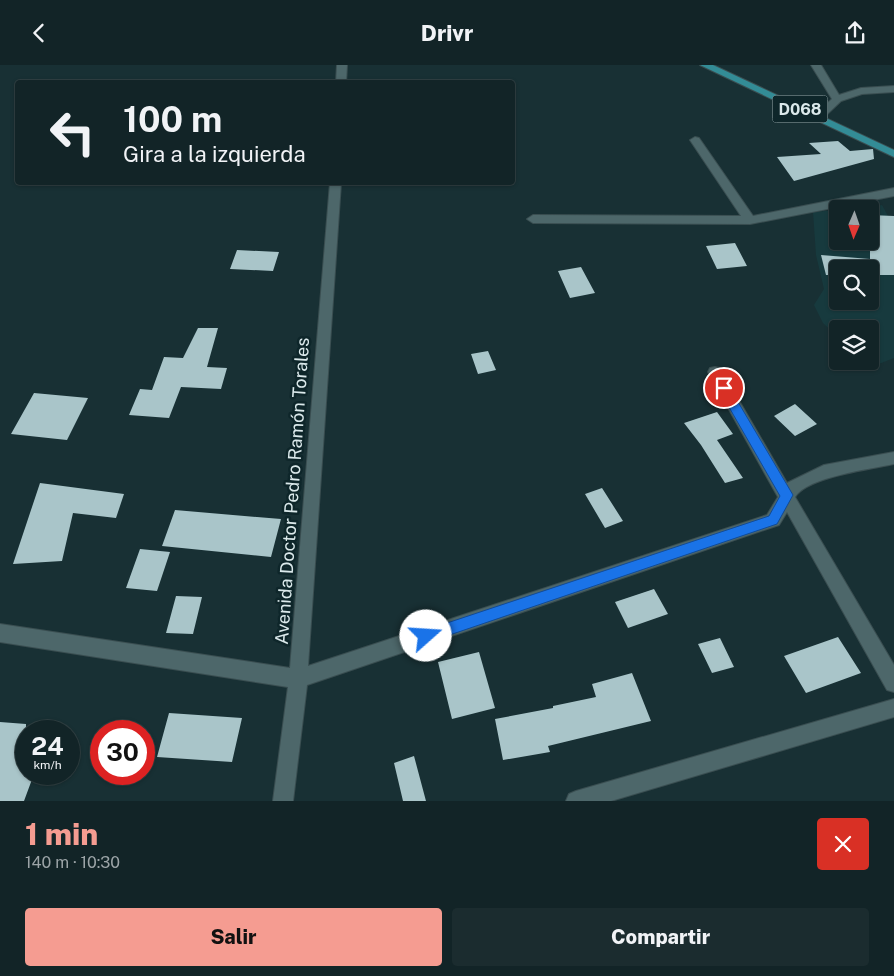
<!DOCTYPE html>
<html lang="es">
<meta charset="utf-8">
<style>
body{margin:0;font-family:"Public Sans",sans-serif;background:#1b2c2f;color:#f1f3f6;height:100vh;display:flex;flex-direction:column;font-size:19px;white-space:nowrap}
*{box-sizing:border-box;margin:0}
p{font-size:16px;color:#9ca4a7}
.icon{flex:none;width:28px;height:28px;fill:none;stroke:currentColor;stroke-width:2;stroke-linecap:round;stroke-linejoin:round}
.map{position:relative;height:736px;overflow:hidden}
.drawer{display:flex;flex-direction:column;background:#122427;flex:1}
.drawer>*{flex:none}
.guide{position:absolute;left:15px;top:15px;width:500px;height:105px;border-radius:5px;box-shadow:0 1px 4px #0004,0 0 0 1px #314144;background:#122427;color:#f1f3f6;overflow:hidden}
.needle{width:32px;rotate:182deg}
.tools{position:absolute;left:829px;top:135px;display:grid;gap:10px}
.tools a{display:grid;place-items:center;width:50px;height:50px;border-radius:5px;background:#122427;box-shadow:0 1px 4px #0004,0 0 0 1px #314144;font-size:25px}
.speed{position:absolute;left:15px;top:655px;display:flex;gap:10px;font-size:25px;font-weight:700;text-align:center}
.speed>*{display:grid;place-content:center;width:65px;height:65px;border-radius:50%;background:#122427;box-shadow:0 1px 4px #0004,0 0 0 1px #314144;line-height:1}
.speed small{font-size:12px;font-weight:400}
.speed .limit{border:8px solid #d22;background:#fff;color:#111}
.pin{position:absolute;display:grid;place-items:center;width:42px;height:42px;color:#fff;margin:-21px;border:2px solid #fff;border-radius:50%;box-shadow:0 1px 5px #0007}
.me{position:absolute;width:55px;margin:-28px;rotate:71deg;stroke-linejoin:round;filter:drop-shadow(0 0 4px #0008)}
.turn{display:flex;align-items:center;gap:18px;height:105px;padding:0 25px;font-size:22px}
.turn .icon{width:65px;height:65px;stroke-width:2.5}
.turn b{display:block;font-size:35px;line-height:42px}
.round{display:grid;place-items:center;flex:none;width:52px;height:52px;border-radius:5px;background:#1b2c2f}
.summary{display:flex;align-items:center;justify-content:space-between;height:85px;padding:0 25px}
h1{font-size:30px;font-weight:800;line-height:38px;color:#f59c91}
.primary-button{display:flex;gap:10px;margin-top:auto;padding:10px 25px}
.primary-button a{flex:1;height:58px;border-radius:5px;background:#f59c91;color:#111;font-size:20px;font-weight:800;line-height:58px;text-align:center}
.primary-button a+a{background:#1b2c2f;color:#f1f3f6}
header{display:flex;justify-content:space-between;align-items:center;height:65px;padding:0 25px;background:#122427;font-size:22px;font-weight:800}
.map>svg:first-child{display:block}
.built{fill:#173a3e;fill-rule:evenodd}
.building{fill:#a9c5c9}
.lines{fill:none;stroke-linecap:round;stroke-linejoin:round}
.minor-casing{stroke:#3a4e51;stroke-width:2}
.major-casing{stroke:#3a4e51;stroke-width:2}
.minor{fill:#4d676a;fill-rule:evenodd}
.major{fill:#338c96;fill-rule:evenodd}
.route{fill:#1a73e8;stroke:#114b97}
.labels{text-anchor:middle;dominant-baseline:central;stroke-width:5;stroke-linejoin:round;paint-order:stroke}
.shield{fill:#0e262a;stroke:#9eaeb1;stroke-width:1}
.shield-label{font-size:16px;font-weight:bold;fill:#dbe9eb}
.street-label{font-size:18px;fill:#dbe9eb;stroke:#0e262a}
</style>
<header><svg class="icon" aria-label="back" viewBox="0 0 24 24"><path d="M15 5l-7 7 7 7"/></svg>Drivr<svg class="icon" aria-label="share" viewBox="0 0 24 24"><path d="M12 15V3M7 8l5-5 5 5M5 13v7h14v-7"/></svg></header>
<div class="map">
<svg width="894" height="736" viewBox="0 0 894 736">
<rect width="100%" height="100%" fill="#183034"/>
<path class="built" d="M882,140L894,162V293L871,302L865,296H870V264H838L837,271L823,258L814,240L824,224L816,190L813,147L837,145L838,176H870V144H847ZM838,204H870V236H838Z"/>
<path class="building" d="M838,76L850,86L873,84L874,94L794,116L777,92L821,89L809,78Z
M870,150L894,151V210H870V204H838V210H826L821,190L870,194Z
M735,178L747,201L717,204L706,181Z
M237,185L279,187L273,206L230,204Z
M581,202L595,228L570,233L558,206Z
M198,263H218L207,302L227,303L221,324L181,322L169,353L129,350L140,324L152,325L164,292L183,293Z
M488,286L496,305L478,309L471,289Z
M34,328L88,333L67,375L11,369Z
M795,339L817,359L795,371L774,351Z
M717,347L733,369L717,375L743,413L725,418L701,380L684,358Z
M40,418L124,429L116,453L73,448L62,496L13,499Z
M602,423L623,456L605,463L585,429Z
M175,445L281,454L271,492L162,481Z
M140,484L170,487L157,526L126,523Z
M654,524L668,549L628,563L615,537Z
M176,531L202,532L193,569L166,568Z
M838,572L861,608L806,628L784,591Z
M720,573L734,602L712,608L698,579Z
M479,587L495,643L452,654L438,597Z
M632,608L651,656L548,681L550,687L503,695L495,654L553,643V641L596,632L592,619Z
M169,648L242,653L232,697L157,692Z
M0,657L26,659V709H34L24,736H0Z
M414,691L426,736H403L394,698Z"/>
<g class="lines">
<g class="minor-casing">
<path id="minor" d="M337,0H347L346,18H336Z
M811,0H821L839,30L861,23L894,21V27L862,29L841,36L822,54H814L813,52L814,50L832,34Z
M695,72L699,73L753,151L894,123V131L750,159L533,158L527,154L533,150L741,151L690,75Z
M330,118H341L308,601L767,450L778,432L708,307L710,303L715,302L720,303L787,418L824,400L894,387V399C871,404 807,412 795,432L894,600V627L887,625L787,447L779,460L773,462L307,620L293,736H273L288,622L0,577V559L290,603Z
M894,634V652L611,736H566L569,729L576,726Z"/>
</g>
<g class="major-casing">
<path id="major" d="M700,0H713L894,85V92Z"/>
</g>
<use href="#minor" class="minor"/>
<use href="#major" class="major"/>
</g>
<path class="route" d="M724,318L728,320L793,430L777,459L426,578L421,576L419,571L421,567L426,565L769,451L780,431L718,323Z"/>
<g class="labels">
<rect class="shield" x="772.5" y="30.5" width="55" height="27" rx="4"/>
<g class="shield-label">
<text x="800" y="44">D068</text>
</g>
<g class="street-label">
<text transform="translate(292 426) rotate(-86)">Avenida Doctor Pedro Ramón Torales</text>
</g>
</g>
</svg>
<div class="tools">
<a><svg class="needle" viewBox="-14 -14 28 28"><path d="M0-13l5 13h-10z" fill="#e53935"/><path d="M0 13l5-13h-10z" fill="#9ca4a7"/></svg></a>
<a><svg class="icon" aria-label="search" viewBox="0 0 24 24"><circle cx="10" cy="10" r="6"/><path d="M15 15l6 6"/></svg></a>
<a><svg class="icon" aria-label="layers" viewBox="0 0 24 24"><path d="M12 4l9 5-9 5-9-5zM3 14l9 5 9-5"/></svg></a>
</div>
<div class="speed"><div>24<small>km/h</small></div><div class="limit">30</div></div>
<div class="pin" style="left:724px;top:323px;background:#d93025"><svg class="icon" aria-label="arrive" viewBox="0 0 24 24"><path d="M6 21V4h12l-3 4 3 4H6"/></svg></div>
<svg class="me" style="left:426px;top:571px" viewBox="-20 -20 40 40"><circle r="19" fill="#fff"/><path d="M0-13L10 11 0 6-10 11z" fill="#1a73e8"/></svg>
<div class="guide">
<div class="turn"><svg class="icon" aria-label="left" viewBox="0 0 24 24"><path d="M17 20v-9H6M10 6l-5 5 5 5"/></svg><div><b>100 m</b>Gira a la izquierda</div></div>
</div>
</div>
<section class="drawer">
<div class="summary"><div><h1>1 min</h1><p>140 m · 10:30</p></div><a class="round" style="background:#d93025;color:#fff"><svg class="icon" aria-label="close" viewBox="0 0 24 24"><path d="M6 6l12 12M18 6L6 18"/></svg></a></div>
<div class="primary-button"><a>Salir</a><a>Compartir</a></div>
</section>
